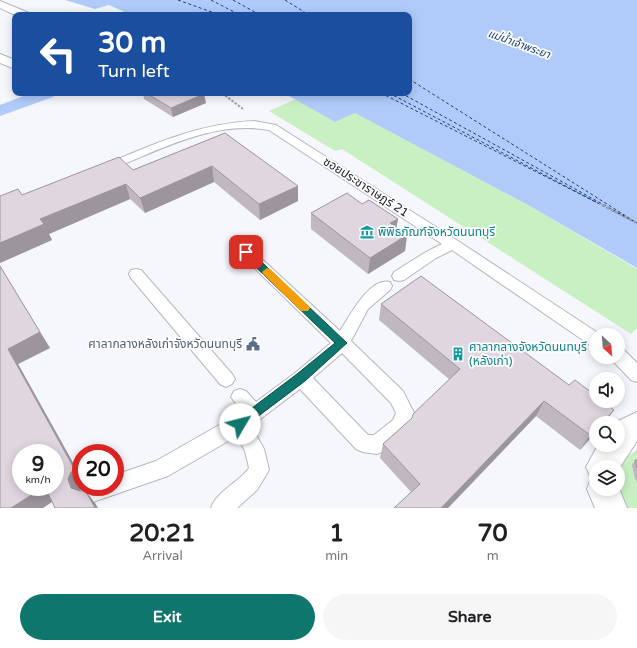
<!DOCTYPE html>
<meta charset="utf-8">
<style>
body{margin:0;font-family:"Varela Round","Noto Sans Thai",sans-serif;background:#f6f6f6;color:#202124;height:100vh;display:flex;flex-direction:column;font-size:15px;white-space:nowrap}
*{box-sizing:border-box;margin:0}
p{font-size:13px;color:#757577}
.icon{flex:none;width:22px;height:22px;fill:none;stroke:currentColor;stroke-width:2;stroke-linecap:round;stroke-linejoin:round}
.map{position:relative;height:508px;overflow:hidden}
.panel{display:flex;flex-direction:column;background:#fff;flex:1}
.panel>*{flex:none}
.top-card{position:absolute;left:12px;top:12px;width:400px;height:84px;border-radius:8px;box-shadow:0 2px 10px #0003;background:#1a4fa0;color:#fff;overflow:hidden}
.needle{width:26px;rotate:154deg}
.fabs{position:absolute;left:589px;top:328px;display:grid;gap:8px}
.fabs a{display:grid;place-items:center;width:36px;height:36px;border-radius:50%;background:#fff;box-shadow:0 2px 10px #0003;font-size:20px}
.speed{position:absolute;left:12px;top:444px;display:flex;gap:8px;font-size:20px;font-weight:700;text-align:center}
.speed>*{display:grid;place-content:center;width:52px;height:52px;border-radius:50%;background:#fff;box-shadow:0 2px 10px #0003;line-height:1}
.speed small{font-size:10px;font-weight:400}
.speed .limit{border:6px solid #d22;background:#fff;color:#111}
.pin{position:absolute;display:grid;place-items:center;width:34px;height:34px;color:#fff;margin:-17px;border-radius:8px;box-shadow:0 2px 6px #0006}
.me{position:absolute;width:44px;margin:-22px;rotate:53deg;stroke-linejoin:round;filter:drop-shadow(0 0 3px #0008)}
.turn{display:flex;align-items:center;gap:14px;height:84px;padding:0 20px;font-size:18px}
.turn .icon{width:52px;height:52px;stroke-width:2.5}
.turn b{display:block;font-size:28px;line-height:34px}
.eta{display:flex;justify-content:space-evenly;align-items:center;height:68px;text-align:center}
.eta b{font-size:24px;font-weight:700;line-height:28px}
.button{display:flex;gap:8px;margin-top:auto;padding:8px 20px}
.button a{flex:1;height:46px;border-radius:24px;background:#0f766e;color:#fff;font-size:16px;font-weight:700;line-height:46px;text-align:center}
.button a+a{background:#f6f6f6;color:#202124}
.map>svg:first-child{display:block}
.green{fill:#c8f0c2}
.water{fill:#b0cbfa}
.lines{fill:none;stroke-linecap:round;stroke-linejoin:round}
.canal{fill:#b0cbfa;fill-rule:evenodd}
.ferry{stroke:#1b3f82;stroke-width:1;stroke-dasharray:3 2.5;stroke-linecap:butt}
.lane-casing{stroke:#b4b6c1;stroke-width:2}
.street-casing{stroke:#b4b6c1;stroke-width:2}
.secondary-casing{stroke:#b4b6c1;stroke-width:2}
.path-far1{stroke:#a0a0a6;stroke-width:2;stroke-dasharray:2.5 1.5;stroke-linecap:butt}
.path{stroke:#a0a0a6;stroke-width:2.5;stroke-dasharray:3 2;stroke-linecap:butt}
.lane{fill:#fff;fill-rule:evenodd}
.street{fill:#fff;fill-rule:evenodd}
.secondary{fill:#fff;fill-rule:evenodd}
.wall{fill:#c0b8c0}
.shaded-wall{fill:#9c969c}
.building{fill:#dfd6df;stroke:#9c969c}
.route{fill:#0f766e;stroke:#0a4d48}
.slow{fill:#f59e0b}
.labels{text-anchor:middle;dominant-baseline:central;stroke-width:3.5;stroke-linejoin:round;paint-order:stroke}
.far-water-label{font-size:11px;font-style:italic;fill:#1b3f82;stroke:#fff}
.street-label{font-size:12px;fill:#242529;stroke:#fff}
.culture-label{font-size:12px;fill:#0d838f;stroke:#fff;text-anchor:start}
.service-label{font-size:12px;fill:#4e5e75;stroke:#fff;text-anchor:end}
</style>
<div class="map">
<svg width="637" height="508" viewBox="0 0 637 508">
<rect width="100%" height="100%" fill="#f6f6fd"/>
<path class="green" d="M296,99L335,122L354,112L528,205L637,269V328L631,334L342,149L335,151L269,111Z
M637,450V508H627C618,487 616,483 621,460Z"/>
<path class="water" d="M65,0H637V268L528,205L355,113L335,122L284,93H409V15H131L109,5L95,9Z"/>
<g class="lines">
<path class="canal" d="M31,93H56L53,97L0,116V105Z"/>
<path class="ferry" d="M178,0L220,15
M211,0L240,15
M233,0L260,15
M285,0L309,15
M409,79L637,223
M381,93L637,223
M389,93L596,202
M401,93L626,217"/>
<g class="lane-casing">
<path id="lane" d="M254,121L276,125L458,241L601,335H596V347L590,345L452,250L436,258L404,280L399,281L394,280L392,276L394,272L426,252L442,244L269,130C214,120 159,150 110,170H102L100,168L102,166C151,145 200,123 254,121Z
M246,247L251,249L340,331C349,317 370,276 390,282L392,286L390,290L368,309L351,341L403,391L414,413L407,432L384,451L377,454L363,452L356,449L300,389L251,426L264,449L269,470L257,490L237,508H211C217,491 238,483 249,468L245,451L237,436L168,476L90,503L83,500L80,493L82,487H115V475L156,461L242,412L231,397L234,391L240,389L246,391L256,402L295,373L331,343L241,255L239,252L241,249ZM342,353L391,403L396,413L393,420L374,435H368L313,378Z
M136,269L141,270L232,374L235,379L232,384L226,387L220,384L131,278L129,274L131,270Z
M618,348L624,350L637,363V382L631,380L612,360L611,357H618Z"/>
</g>
<g class="street-casing">
<path id="street" d="M0,1L29,13L31,15H15L0,8Z
M0,54L15,60V69L0,63Z"/>
</g>
<g class="secondary-casing">
<path id="secondary" d="M637,412V441L618,470V467H596V489H618V486L627,508H595L587,489L591,478L586,467L598,445H618V423H614Z"/>
</g>
<path class="path-far1" d="M222,93L243,109"/>
<path class="path" d="M602,205L637,223"/>
<use href="#lane" class="lane"/>
<use href="#street" class="street"/>
<use href="#secondary" class="secondary"/>
</g>
<path class="wall" d="M143,93H202L206,103L173,117L144,99Z
M225,133L298,201L260,220L214,182L145,213L130,199L49,234L52,240L0,263V196L22,195L133,170Z
M362,204L398,219L396,228L407,235L405,251L368,274L311,229V213Z
M0,266L50,348L18,364L81,477V486L79,491L95,503L98,508H55L52,502L43,508H0Z
M381,304L596,423V432L580,450L536,416L448,508H394L411,492L380,458L383,444L412,418L450,380L379,320Z
M635,460H637V482L635,479L632,465Z"/>
<path class="shaded-wall" d="M204,94L206,103L173,117L171,108Z
M212,166L214,182L145,213L140,198Z
M126,184L130,199L49,234L52,240L0,263V243L40,219Z
M298,186V201L260,220L259,204Z
M398,219L395,235L390,223Z
M407,235L405,251L368,274L370,258Z
M40,332L50,348L18,364L81,477V479L76,472L8,349Z
M544,401L536,416L448,508H441Z
M614,410L604,423H602Z
M596,429V432L580,450L590,435Z
M71,472L81,486L79,493L71,488L68,479Z
M44,487H45L56,499L43,508H11Z
M85,490L95,503L98,508H95Z"/>
<path class="building" d="M146,93H202L204,94L171,108Z
M225,133L298,186L259,204L212,166L140,198L126,184L40,219L44,224L0,243V196L18,189L22,195L119,157L133,170Z
M347,193L362,204L369,200L398,219L390,223L407,235L370,258L311,213Z
M0,266L40,332L8,349L76,472H71L68,479L71,488L80,491L85,490L95,508H55L45,487H55V453H21V487H44L11,508H0Z
M421,276L569,385L575,380L596,396V401H602L614,410L602,423H596V429L590,435L544,401L441,508H394L420,484L383,444L412,418L413,414L460,369L381,304Z
M635,460H637V468Z"/>
<path class="route" d="M246,249L249,250L347,343L305,381L240,430L236,428L234,424L236,420L297,374L335,343L242,254V250Z"/>
<path class="slow" d="M267,268L270,269L308,305L310,308L308,311H301L263,274L262,272Z"/>
<defs>
<g id="museum-bare" transform="scale(1.08)"><path d="M0-6L6-3V-2H-6V-3ZM-5-1h2V3h-2ZM-1-1h2V3h-2ZM3-1h2V3H3ZM-6 4H6V6H-6Z" fill="#0f9aa8" stroke="#fff" stroke-width="2.5" paint-order="stroke"/></g>
<g id="civic-bare" transform="scale(1.08)"><path d="M-.6-6.5H3V-4.5H.6V-3L4-1V1h2V6H-6V1h2V-1L-.6-3ZM-1.2 2.5V6h2.4V2.5Z" fill="#5c6f8a" stroke="#fff" stroke-width="2.5" paint-order="stroke"/></g>
<g id="building-bare" transform="scale(1.08)"><path d="M-4-6H4V6H1V3H-1V6H-4ZM-2.5-4.3h1.7v1.8h-1.7ZM.8-4.3h1.7v1.8H.8ZM-2.5-1h1.7V.8h-1.7ZM.8-1h1.7V.8H.8Z" fill="#0f9aa8" stroke="#fff" stroke-width="2.5" paint-order="stroke"/></g>
</defs>
<g fill-rule="evenodd">
<use href="#museum-bare" x="367" y="232"/>
<use href="#civic-bare" x="253" y="344"/>
<use href="#building-bare" x="458" y="354"/>
</g>
<g class="labels">
<g class="far-water-label">
<text transform="translate(519 44) rotate(20)">แม่น้ำเจ้าพระยา</text>
</g>
<g class="street-label">
<text transform="translate(366 187) rotate(33)">ซอยประชาราษฎร์ 21</text>
</g>
<g class="culture-label">
<text x="378" y="232">พิพิธภัณฑ์จังหวัดนนทบุรี</text>
<text x="469" y="347">ศาลากลางจังหวัดนนทบุรี<tspan x="469" dy="14">(หลังเก่า)</tspan></text>
</g>
<g class="service-label">
<text x="242" y="344">ศาลากลางหลังเก่าจังหวัดนนทบุรี</text>
</g>
</g>
</svg>
<div class="fabs">
<a><svg class="needle" viewBox="-14 -14 28 28"><path d="M0-13l5 13h-10z" fill="#e53935"/><path d="M0 13l5-13h-10z" fill="#757577"/></svg></a>
<a><svg class="icon" aria-label="sound" viewBox="0 0 24 24"><path d="M4 9h4l5-4v14l-5-4H4zM17 9q2 3 0 6"/></svg></a>
<a><svg class="icon" aria-label="search" viewBox="0 0 24 24"><circle cx="10" cy="10" r="6"/><path d="M15 15l6 6"/></svg></a>
<a><svg class="icon" aria-label="layers" viewBox="0 0 24 24"><path d="M12 4l9 5-9 5-9-5zM3 14l9 5 9-5"/></svg></a>
</div>
<div class="speed"><div>9<small>km/h</small></div><div class="limit">20</div></div>
<div class="pin" style="left:246px;top:252px;background:#d93025"><svg class="icon" aria-label="arrive" viewBox="0 0 24 24"><path d="M6 21V4h12l-3 4 3 4H6"/></svg></div>
<svg class="me" style="left:240px;top:424px" viewBox="-20 -20 40 40"><circle r="19" fill="#fff"/><path d="M0-13L10 11 0 6-10 11z" fill="#0f766e"/></svg>
<div class="top-card">
<div class="turn"><svg class="icon" aria-label="left" viewBox="0 0 24 24"><path d="M17 20v-9H6M10 6l-5 5 5 5"/></svg><div><b>30 m</b>Turn left</div></div>
</div>
</div>
<section class="panel">
<div class="eta">
<div><b>20:21</b><p>Arrival</p></div>
<div><b>1</b><p>min</p></div>
<div><b>70</b><p>m</p></div>
</div>
<div class="button"><a>Exit</a><a>Share</a></div>
</section>
